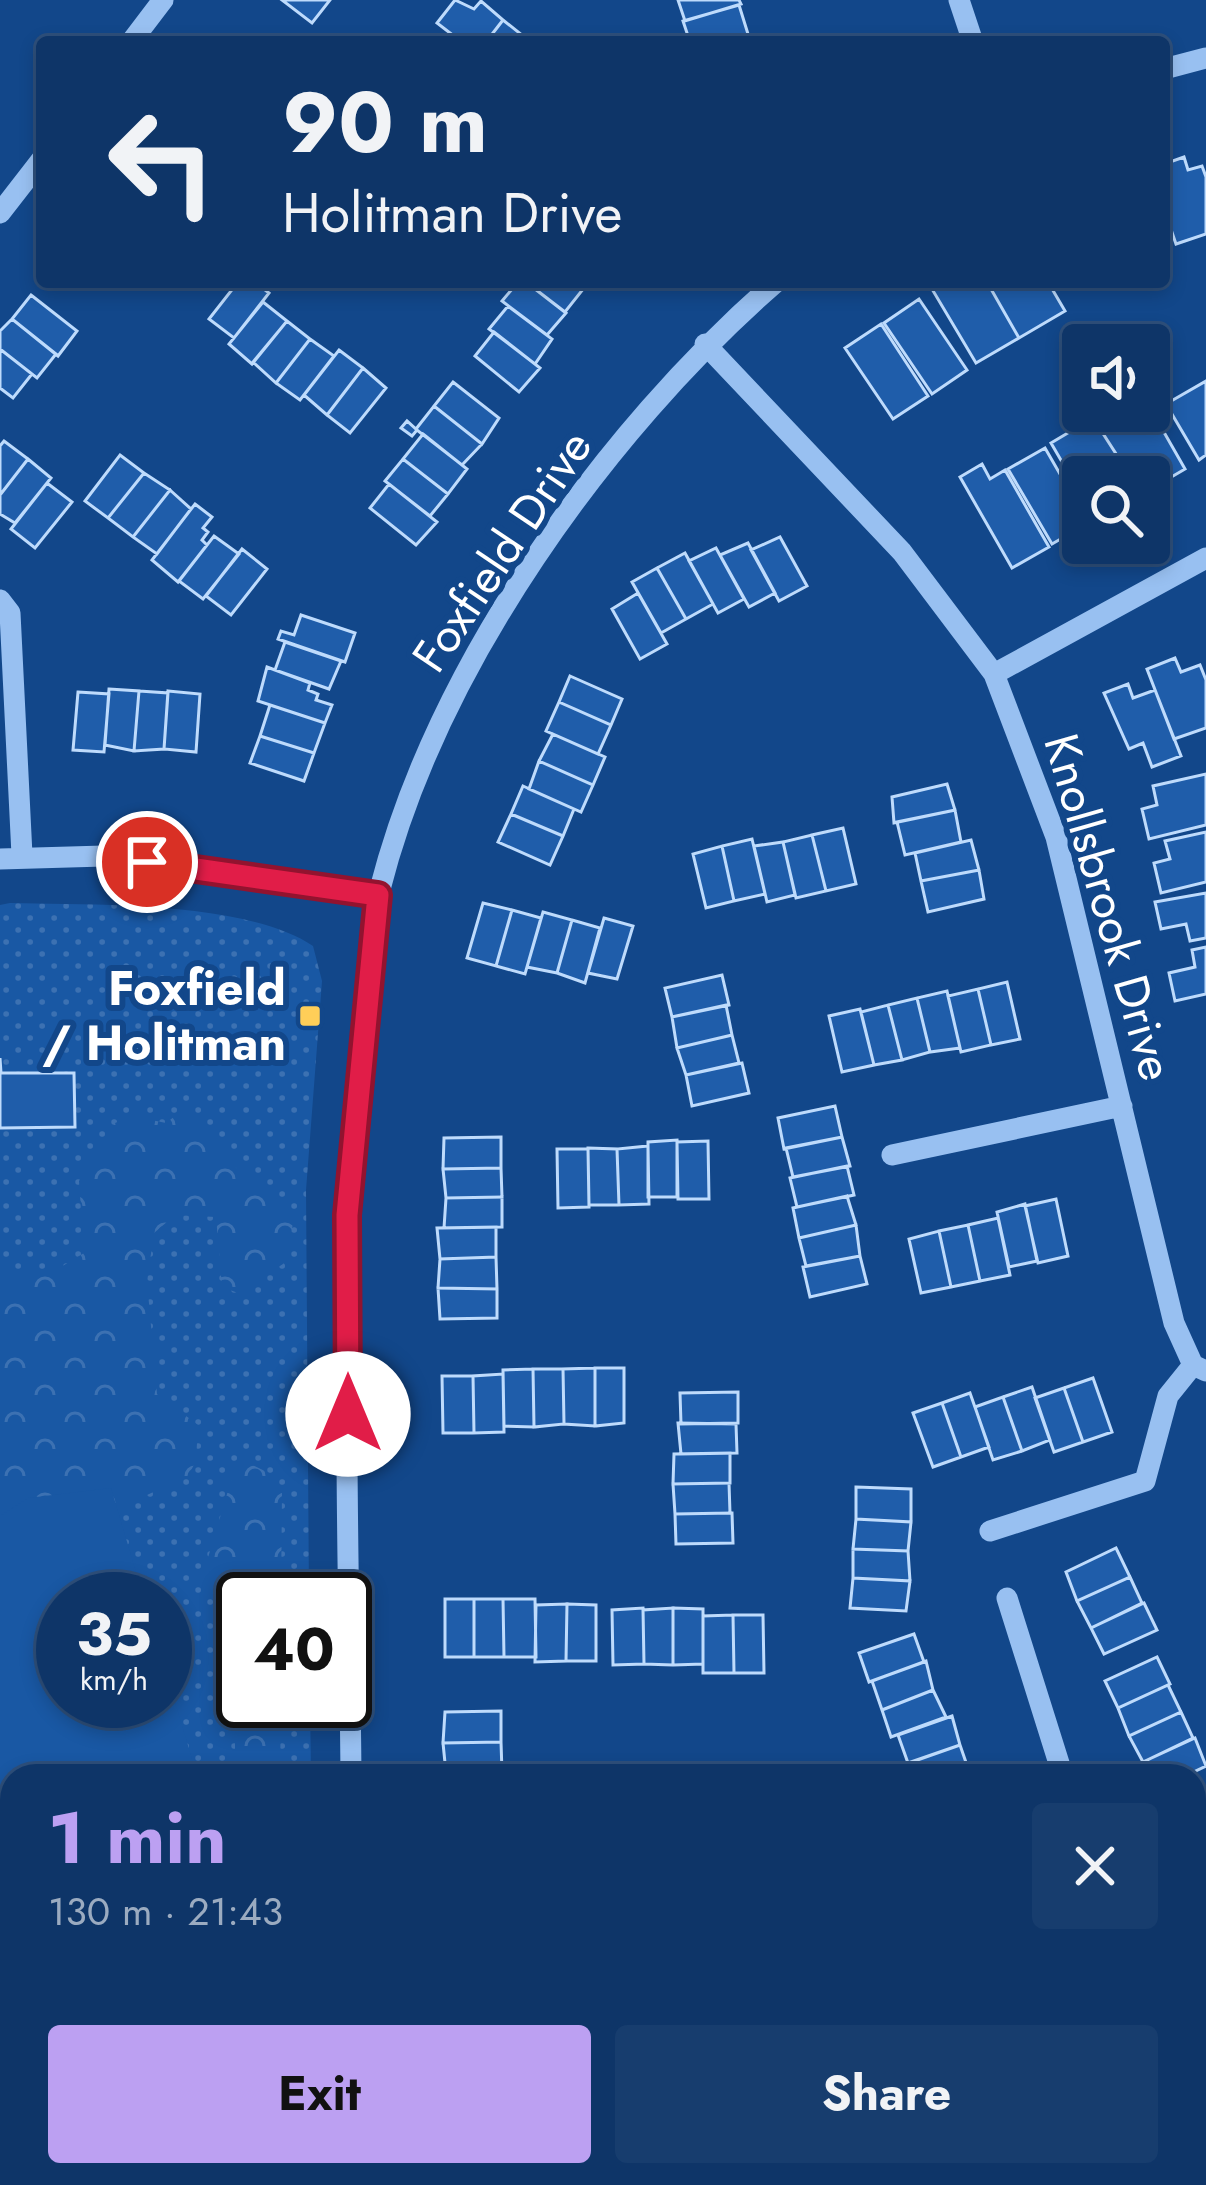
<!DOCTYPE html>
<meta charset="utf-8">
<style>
body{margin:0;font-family:Jost,sans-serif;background:#173d6e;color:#f1f3f6;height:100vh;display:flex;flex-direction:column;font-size:45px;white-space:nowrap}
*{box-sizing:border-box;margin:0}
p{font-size:39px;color:#9babc0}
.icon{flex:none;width:66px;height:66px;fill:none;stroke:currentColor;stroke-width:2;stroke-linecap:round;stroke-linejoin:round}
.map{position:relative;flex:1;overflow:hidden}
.drawer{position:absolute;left:0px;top:1764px;width:1206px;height:423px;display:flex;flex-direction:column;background:#0e3568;border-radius:36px 36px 0 0;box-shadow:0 6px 18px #0003,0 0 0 3px #2e507c}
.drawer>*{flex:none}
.top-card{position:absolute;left:36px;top:36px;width:1134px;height:252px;border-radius:12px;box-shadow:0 6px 18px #0003,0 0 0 3px #2e507c;background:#0e3568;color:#f1f3f6;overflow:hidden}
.buttons{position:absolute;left:1062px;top:324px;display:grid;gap:24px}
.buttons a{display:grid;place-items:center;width:108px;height:108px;border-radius:12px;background:#0e3568;box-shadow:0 6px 18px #0003,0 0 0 3px #2e507c;font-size:60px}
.speed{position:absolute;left:36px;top:1572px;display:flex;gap:24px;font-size:60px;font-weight:700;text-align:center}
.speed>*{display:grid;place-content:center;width:156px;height:156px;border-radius:50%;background:#0e3568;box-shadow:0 6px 18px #0003,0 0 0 3px #2e507c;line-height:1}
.speed small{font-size:30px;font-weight:400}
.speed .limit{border:6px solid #111;border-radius:18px;background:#fff;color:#111}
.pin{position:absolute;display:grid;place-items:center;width:102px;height:102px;color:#fff;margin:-51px;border:6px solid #fff;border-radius:50%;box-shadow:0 3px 12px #0007}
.me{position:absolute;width:132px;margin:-66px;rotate:0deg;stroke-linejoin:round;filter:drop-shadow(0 0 9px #0008)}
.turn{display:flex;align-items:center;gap:42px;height:252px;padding:0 48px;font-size:54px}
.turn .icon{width:156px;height:156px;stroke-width:2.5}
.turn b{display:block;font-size:84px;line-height:102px}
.round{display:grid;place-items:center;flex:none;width:126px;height:126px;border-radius:12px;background:#173d6e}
.summary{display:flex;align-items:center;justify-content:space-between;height:204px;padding:0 48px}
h1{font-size:72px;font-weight:700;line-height:90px;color:#bca0f2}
.button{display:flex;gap:24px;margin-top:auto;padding:24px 48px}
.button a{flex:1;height:138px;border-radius:12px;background:#bca0f2;color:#111;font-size:48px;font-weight:700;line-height:138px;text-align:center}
.button a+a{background:#173d6e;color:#f1f3f6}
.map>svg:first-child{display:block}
.grass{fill:url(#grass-dots);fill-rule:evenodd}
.forest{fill:url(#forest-crowns)}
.garden{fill:#1958a4}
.building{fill:#1f5daa;stroke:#bedbfc;stroke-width:3}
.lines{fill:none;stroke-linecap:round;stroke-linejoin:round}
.minor{stroke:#98c0f1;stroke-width:21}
.route-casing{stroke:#92132f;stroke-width:30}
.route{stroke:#e11d48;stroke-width:21}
.poi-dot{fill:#ffce58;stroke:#12478a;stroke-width:4.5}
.labels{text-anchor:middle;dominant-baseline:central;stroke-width:12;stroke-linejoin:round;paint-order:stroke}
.street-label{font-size:48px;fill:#fff;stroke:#12478a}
.poi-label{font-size:48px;font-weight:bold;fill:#fff;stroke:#12478a;text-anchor:end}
</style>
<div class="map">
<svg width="1206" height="2185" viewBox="0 0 1206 2185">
<defs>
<pattern id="grass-dots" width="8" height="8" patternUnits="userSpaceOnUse" patternTransform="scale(3)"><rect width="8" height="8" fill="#1958a4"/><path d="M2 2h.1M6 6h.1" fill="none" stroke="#3c71b2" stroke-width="1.8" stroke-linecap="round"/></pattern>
<pattern id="forest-crowns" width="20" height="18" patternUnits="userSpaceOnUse" patternTransform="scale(3)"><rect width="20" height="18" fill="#1958a4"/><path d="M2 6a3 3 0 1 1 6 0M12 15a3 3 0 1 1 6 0" fill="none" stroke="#3c71b2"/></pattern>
</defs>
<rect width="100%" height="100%" fill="#12478a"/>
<path class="grass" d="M10,903C92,905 247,901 313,946L322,981L306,1190L309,1599H243V1701H310L311,1776H12V2175H275L272,2185H0V905ZM63,1599H165V1701H63Z"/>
<path class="forest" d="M179,1113L209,1125C228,1182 263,1173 295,1216L283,1264L238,1293L222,1287L216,1217L175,1215L154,1233L147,1281L157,1394L198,1425L196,1461L188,1476L93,1520L0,1522V1271L56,1270L84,1253L79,1181L115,1123L132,1116L166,1123Z
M246,1462L275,1476L282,1492L281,1599H243V1701H281L280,1776H235V1726L223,1692L225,1640L204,1571L233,1474Z"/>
<path class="garden" d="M111,1488L144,1599H63V1701H165V1668L197,1776H12V1893L0,1896V1516L28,1498Z"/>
<path class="building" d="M282,0H330L312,23Z
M455,0L474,9L481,1L503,20L486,42H449L454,36L437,23Z
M678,0H739L741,4L685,21Z
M739,5L748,34L723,42H690L683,21Z
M503,20L527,39L525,42H486Z
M1184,157L1188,170L1202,166L1206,177V234L1176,244L1164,209V164Z
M238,282H255L269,293L234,338L209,319Z
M518,282H526L566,313L547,335L502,301Z
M526,282H577L584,288L565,312Z
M987,282L1019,338L976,363L929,284Z
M987,282H1048L1065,311L1019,338Z
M31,295L77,331L58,356L12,319Z
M919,299L967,370L932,394L884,323Z
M263,302L287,321L252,364L229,344Z
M508,306L552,339L535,364L489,329Z
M12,319L56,354L37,378L0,349V331Z
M287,321L310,339L276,383L253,362Z
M881,324L928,396L893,419L845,348Z
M494,332L540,368L519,392L475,356Z
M310,339L334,356L300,400L276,383Z
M0,349L32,374L13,398L0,388Z
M339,350L363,368L327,415L304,395Z
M363,368L386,388L350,433L327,415Z
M1206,381V455L1199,460L1166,404Z
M453,382L499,418L482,444L434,406Z
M434,406L482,444L462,465L417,430L412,436L401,428L407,421L416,429Z
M1149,406L1185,469L1151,489L1142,472L1131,477L1093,418L1105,411H1149Z
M1093,418L1131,477H1083V498L1051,443Z
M423,434L467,469L448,494L403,459Z
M4,441L28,459L0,495V446Z
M1045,448L1083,514V526L1052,544L1008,469Z
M120,455L144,473L108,518L85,501Z
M28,459L51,478L15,523L0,514V495Z
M403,459L448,494L430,516L385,481Z
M982,464L990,479L1005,470L1049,547L1012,568L960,477Z
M144,473L170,490L133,537L108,518Z
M47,483L72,502L35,548L11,529Z
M389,484L437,522L416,545L370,508Z
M170,490L191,509L157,554L133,537Z
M195,504L212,517L203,528L208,532L202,540L207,545L178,582L152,560Z
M214,536L239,554L203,599L179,581Z
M780,537L807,586L779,601L751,550Z
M748,543L775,593L749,607L720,555Z
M716,548L744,599L718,613L689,561Z
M242,549L267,569L231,615L206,596Z
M685,553L713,604L686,619L657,568Z
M657,568L686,619L661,633L632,582Z
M638,593L667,644L640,659L612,609Z
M301,615L355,633L345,662L278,639L281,631L294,635Z
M285,642L341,661L329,689L275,670Z
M1175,658L1181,672L1200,665L1206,680V728L1174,739L1147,669Z
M267,667L310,683L308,690L318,694L316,700L332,705L325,723L258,701Z
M570,676L622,699L611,725L559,702Z
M1128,684L1133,698L1155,690L1181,756L1152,767L1143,743L1129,749L1104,693Z
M109,689L139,691L134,751L105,745Z
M139,691L168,693L164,749L134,751Z
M168,691L200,694L196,752L164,749Z
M78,692L109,694L104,752L73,750Z
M559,702L611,725L598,754L546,731Z
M270,705L325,723L314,753L260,736Z
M553,734L605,757L593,785L539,761Z
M260,736L314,753L304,781L250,763Z
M539,761L593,785L581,812L529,789Z
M1206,774V825L1149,839L1142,809L1157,805L1153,786Z
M947,784L955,810L894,823L892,797Z
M523,786L574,809L563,836L511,814Z
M955,810L961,842L905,855L897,822Z
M511,814L563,836L550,865L498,842Z
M843,828L856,884L826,891L812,835Z
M1206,832V882L1161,893L1154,863L1170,859L1165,841Z
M812,835L826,891L796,898L783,842Z
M752,839L765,894L734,901L722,846Z
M971,840L979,870L921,881L915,853Z
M783,842L795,895L767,902L754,846Z
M722,846L734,901L706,908L693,854Z
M979,870L984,899L928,912L921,881Z
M1206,893V938L1190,941L1186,924L1161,929L1155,902Z
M483,903L512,910L496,966L467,958Z
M512,910L541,918L525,974L496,966Z
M543,912L572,920L557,973L527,967Z
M604,918L633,926L617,979L588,973Z
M572,920L600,928L585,983L557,973Z
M1206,947V994L1175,1001L1169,973L1195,967L1192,950Z
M722,975L729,1005L672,1017L665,988Z
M1007,982L1020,1039L991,1045L978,989Z
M978,989L991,1045L961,1052L948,996Z
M947,991L960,1048L930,1052L917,998Z
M917,998L930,1052L902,1060L888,1005Z
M726,1005L732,1035L677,1048L672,1017Z
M888,1005L902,1060L874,1065L861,1012Z
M860,1009L874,1065L842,1072L829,1016Z
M732,1035L739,1063L686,1075L677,1048Z
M0,1058L1,1073H74L75,1127L0,1128Z
M742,1063L749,1093L692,1106L686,1075Z
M835,1106L842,1137L784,1149L778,1118Z
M501,1137V1168L443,1169L444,1138Z
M842,1137L850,1166L793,1177L786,1148Z
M677,1140V1197H648V1142Z
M708,1141L709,1199H678L677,1142Z
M648,1146L649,1204L619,1205L617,1149Z
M588,1148L617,1149L619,1205H589Z
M557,1149H588L589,1207L558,1208Z
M847,1166L854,1195L797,1207L790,1178Z
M501,1168L502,1197L446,1198L443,1169Z
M847,1196L856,1225L799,1238L793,1208Z
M502,1197V1227L444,1228L446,1198Z
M1056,1199L1068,1256L1038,1263L1025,1206Z
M1025,1204L1037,1261L1009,1267L997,1212Z
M998,1218L1010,1275L980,1281L968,1225Z
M856,1225L860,1256L806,1266L799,1238Z
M968,1225L980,1281L951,1287L939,1231Z
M496,1227V1257L440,1259L437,1228Z
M939,1231L951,1287L921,1293L909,1239Z
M860,1256L867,1284L810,1297L803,1267Z
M496,1257L497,1289L438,1288L440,1259Z
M438,1288L497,1289V1318L440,1319Z
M595,1368H624V1423L595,1426Z
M595,1368V1426L564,1424L563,1369Z
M533,1369L534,1427L504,1426L503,1370Z
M533,1369H563L564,1424L534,1427Z
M503,1374L504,1432L474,1433L473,1376Z
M442,1376H473L474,1433H443Z
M1093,1378L1112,1432L1083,1442L1064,1388Z
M1032,1387L1050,1440L1022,1451L1003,1397Z
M1064,1388L1083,1442L1054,1452L1035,1398Z
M738,1392V1423L681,1424L680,1393Z
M970,1393L989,1447L961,1457L942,1403Z
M1003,1397L1022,1451L993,1460L975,1407Z
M942,1403L961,1457L933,1467L913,1413Z
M678,1423L736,1424L737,1453L681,1454Z
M730,1453V1483L673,1484L674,1454Z
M729,1483L730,1513L675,1514L673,1484Z
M856,1487L911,1489V1522L856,1519Z
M732,1513L733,1543L676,1544L675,1514Z
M856,1519L911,1522L908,1551L853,1549Z
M1116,1548L1130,1577L1077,1601L1066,1572Z
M853,1549L908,1551L910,1581L853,1578Z
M1130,1577L1142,1603L1091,1628L1077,1601Z
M853,1578L910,1581L906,1611L850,1608Z
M445,1599H474V1657H445Z
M474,1599H503L504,1657H474Z
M503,1599H535L536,1657H504Z
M1144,1603L1157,1630L1104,1654L1091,1628Z
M567,1604L566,1661L535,1662L536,1605Z
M567,1604L596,1605V1661H566Z
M643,1608L644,1664L613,1665L612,1610Z
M673,1608L703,1609V1664L673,1665Z
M673,1608V1665L644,1664L643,1610Z
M733,1615H763L764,1673H734Z
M733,1615L734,1673H703V1616Z
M914,1634L924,1662L869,1682L859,1653Z
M1157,1657L1170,1684L1118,1708L1105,1681Z
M926,1661L933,1690L882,1710L872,1681Z
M1168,1685L1181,1712L1129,1736L1118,1708Z
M933,1690L946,1717L891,1737L882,1710Z
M501,1711V1742L443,1743L445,1712Z
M1181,1712L1193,1738L1143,1762L1129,1736Z
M952,1716L960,1745L908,1763L898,1735Z
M1195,1738L1206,1766L1185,1776H1149L1143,1762Z
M501,1742L502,1772L446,1773L443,1743Z
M960,1745L970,1774L910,1776L906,1764Z
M1196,1956L1206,1968L1204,2046L1194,2034Z
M1021,2175H1079L1087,2183L1032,2185Z"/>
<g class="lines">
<path class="minor" d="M959,0L973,42
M131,42L163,0
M1164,69L1206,58
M0,213L42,159
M705,344L902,552L994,674L1056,837L1174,1323L1193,1365L1206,1371
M0,600L10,613L22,855
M994,674L1206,558
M0,859L104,856L378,895
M892,1155L1122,1106
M990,1531L1145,1481L1168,1396L1193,1365
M1007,1598L1063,1776
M351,1776C349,1537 338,1298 362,1060C368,1005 366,943 380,889C437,666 604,432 776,282
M1194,1880L1206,1874
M544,2175L562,2185
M309,2185L312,2175
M847,2185L857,2175"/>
</g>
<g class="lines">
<g class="route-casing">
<path id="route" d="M147,862L378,895L347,1215L348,1414"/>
</g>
<use href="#route" class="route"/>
</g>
<rect class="poi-dot" x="298" y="1004" width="24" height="24" rx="6"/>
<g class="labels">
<g class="street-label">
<text transform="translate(502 551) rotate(-56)">Foxfield Drive</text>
<text transform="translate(1109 907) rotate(74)">Knollsbrook Drive</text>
</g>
<g class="poi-label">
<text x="286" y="988">Foxfield<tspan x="286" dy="55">/ Holitman</tspan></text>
</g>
</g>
</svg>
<div class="buttons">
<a><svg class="icon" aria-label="sound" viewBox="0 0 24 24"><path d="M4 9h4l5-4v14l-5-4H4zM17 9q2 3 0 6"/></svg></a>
<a><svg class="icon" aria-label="search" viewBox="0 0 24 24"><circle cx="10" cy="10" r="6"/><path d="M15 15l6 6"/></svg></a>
</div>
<div class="speed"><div>35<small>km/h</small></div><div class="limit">40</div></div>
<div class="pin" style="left:147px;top:862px;background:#d93025"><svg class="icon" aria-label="arrive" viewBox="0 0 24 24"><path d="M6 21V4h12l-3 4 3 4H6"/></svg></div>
<svg class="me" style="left:348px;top:1414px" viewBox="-20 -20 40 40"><circle r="19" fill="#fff"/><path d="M0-13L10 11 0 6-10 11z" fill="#e11d48"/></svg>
<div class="top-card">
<div class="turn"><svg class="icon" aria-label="left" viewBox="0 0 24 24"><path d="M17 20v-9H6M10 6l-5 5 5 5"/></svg><div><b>90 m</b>Holitman Drive</div></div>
</div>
<section class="drawer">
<div class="summary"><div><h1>1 min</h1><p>130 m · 21:43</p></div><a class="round"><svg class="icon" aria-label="close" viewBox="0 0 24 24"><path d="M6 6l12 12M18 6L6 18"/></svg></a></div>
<div class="button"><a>Exit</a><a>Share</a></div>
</section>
</div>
